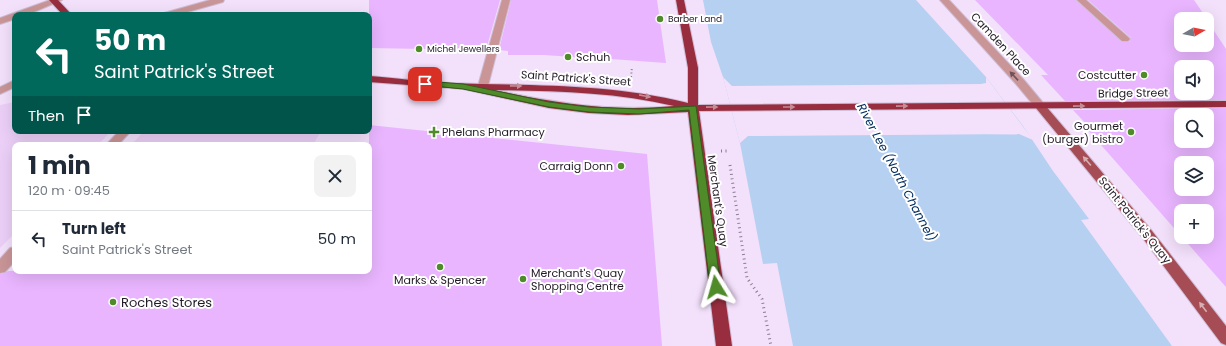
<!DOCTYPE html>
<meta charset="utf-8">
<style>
body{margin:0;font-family:Poppins,sans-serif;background:#f2f2f3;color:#1f2937;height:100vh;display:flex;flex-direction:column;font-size:15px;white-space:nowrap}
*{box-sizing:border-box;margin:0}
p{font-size:13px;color:#747a83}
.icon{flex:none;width:22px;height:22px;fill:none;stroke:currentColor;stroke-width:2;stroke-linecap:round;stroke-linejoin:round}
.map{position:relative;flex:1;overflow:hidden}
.drawer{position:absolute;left:12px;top:142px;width:360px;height:132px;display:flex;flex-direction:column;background:#fff;border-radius:8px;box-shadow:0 4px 16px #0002}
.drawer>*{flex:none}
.hud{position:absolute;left:12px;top:12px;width:360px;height:122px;border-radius:8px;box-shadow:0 4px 16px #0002;background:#00695c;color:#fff;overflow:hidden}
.needle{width:26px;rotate:81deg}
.controls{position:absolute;left:1174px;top:12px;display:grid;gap:8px}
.controls a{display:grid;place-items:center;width:40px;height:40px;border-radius:8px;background:#fff;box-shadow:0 4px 16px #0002;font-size:20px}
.pin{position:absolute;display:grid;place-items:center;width:34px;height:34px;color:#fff;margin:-17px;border-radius:8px;box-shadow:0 2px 6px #0006}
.me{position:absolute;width:44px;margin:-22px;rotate:352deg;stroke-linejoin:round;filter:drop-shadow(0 0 3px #0008)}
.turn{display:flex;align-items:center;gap:14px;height:84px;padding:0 16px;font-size:18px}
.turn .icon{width:52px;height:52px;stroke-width:2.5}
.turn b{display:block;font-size:28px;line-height:34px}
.then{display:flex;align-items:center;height:38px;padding:0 16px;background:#0003;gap:8px;font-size:15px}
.round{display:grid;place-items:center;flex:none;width:42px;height:42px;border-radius:8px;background:#f2f2f3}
.summary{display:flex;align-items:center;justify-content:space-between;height:68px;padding:0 16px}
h1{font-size:24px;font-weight:700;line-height:30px}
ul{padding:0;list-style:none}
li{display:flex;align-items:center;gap:12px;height:56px;padding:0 16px;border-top:1px solid #e0e1e3}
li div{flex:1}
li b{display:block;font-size:15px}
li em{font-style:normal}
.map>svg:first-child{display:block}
.built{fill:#ebcff7}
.water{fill:#b6d0f2}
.pier{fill:#f3e0fb}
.building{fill:#e8b5fe;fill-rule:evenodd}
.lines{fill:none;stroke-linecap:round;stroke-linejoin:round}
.minor-casing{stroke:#cebdd5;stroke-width:2}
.major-casing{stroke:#cebdd5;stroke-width:2}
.highway-casing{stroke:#cebdd5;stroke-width:2}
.path-far1{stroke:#8b7d91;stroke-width:2;stroke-dasharray:1 2.5;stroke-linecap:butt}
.path{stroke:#8b7d91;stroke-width:3;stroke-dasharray:1 3.5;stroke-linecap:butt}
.minor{fill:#c99597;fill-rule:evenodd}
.major{fill:#a64c55;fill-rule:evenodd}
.highway{fill:#972d3e;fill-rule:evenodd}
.oneway{fill:#6e5259}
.oneway2{fill:#c68c95}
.oneway3{fill:#d7aeb2}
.route{fill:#4f8b29;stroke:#335a1b}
.poi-dot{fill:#4f8b29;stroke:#fff;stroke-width:1.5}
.labels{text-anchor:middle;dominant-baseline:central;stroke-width:4;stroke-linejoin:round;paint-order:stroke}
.far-poi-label{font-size:9px;fill:#231b27;stroke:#fff;text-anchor:start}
.street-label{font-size:11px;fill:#231b27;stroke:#fff}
.poi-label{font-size:11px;fill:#231b27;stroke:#fff;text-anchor:start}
.water-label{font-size:12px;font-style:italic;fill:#002d60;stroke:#fff}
.near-poi-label{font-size:13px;fill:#231b27;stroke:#fff;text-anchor:start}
</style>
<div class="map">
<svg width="1226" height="346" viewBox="0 0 1226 346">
<rect width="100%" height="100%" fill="#f3e0fb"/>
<path class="built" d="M15,102V131H111L98,145H15V233L0,248V105Z
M144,131H321L313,145H131Z"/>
<path class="water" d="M703,0H916L986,77L1023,126L1053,171L1089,219L1081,220L1172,346H793L777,263L763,264L740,143L723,77L711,42Z"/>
<path class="pier" d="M723,77L732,86L981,84L986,83V77L1033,140L1019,134L748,136L740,143Z"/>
<path class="building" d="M369,0H500L486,50L369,48Z
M511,0H657L666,63L611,59L600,61L588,58L544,55H508V51L499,50Z
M975,0H1076L1122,42H1129L1131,38L1088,0H1194L1207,19H1181V45H1207V20L1226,49V100L1065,101L1041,75H1048ZM1181,67H1207V93H1181Z
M1226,108V287L1182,237H1207V211H1181V236L1087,129H1091L1073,110ZM1181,115H1207V141H1181ZM1181,163H1207V189H1181Z
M369,125L647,154L662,346H0V274L5,273L8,271H369Z"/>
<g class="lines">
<g class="minor-casing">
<path id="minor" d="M50,0H62L27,15H15V19L0,24V18Z
M210,0H224L223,2L177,15H163L164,13Z
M502,0H510L488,86L483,89L478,86Z
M940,0H949L1024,80L1044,104L1045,106L1044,108H1036L1016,84Z
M1077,0H1086L1128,37L1130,39L1128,41H1122Z
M15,80V87L0,94V87Z
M119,131H131L118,145H106Z
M15,247V261L5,272L0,273V259L10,248Z"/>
</g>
<g class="major-casing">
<path id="major" d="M1040,103L1044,104L1152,231L1226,326V345L1221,343L1142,237L1036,108L1035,106L1036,104Z"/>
</g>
<g class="highway-casing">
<path id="highway" d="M49,0H58L72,15H63Z
M676,0H684L698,68V105L1226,101V107L699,111L732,346H716L688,112L628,115L589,113L549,108L463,89L369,82V76C396,78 424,82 451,83C534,86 607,83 688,103V68ZM494,90C555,91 615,92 674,106C610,112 556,103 494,90Z"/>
</g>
<path class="path-far1" d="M631,77L632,67"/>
<path class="path" d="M721,151H728
M730,165L747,278L762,299L771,346"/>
<use href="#minor" class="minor"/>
<use href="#major" class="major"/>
<use href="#highway" class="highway"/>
</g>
<defs><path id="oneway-solid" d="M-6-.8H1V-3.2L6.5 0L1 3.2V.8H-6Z"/></defs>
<use class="oneway" href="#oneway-solid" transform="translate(1014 76) rotate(-133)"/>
<g class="oneway2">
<use href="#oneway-solid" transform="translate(516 86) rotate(1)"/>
<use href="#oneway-solid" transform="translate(645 96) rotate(11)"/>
<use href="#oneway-solid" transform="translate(902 106) rotate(-1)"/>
<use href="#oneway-solid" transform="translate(1079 106) rotate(-1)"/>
<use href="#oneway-solid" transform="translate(712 107) rotate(-1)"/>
<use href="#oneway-solid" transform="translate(789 107)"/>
</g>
<g class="oneway3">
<use href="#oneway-solid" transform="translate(1087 161) rotate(-131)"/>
<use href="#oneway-solid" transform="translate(1203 307) rotate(-127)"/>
</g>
<path class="route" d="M425,81L463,84L549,102L589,107L639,109L696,106L721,287L720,290L716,291L712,290L710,287L689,110L639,114L589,112L549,107L463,89L423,85L421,84Z"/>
<g class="poi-dot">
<circle cx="660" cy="19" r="4"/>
<circle cx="419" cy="49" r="4"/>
<circle cx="568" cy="57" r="4"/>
<circle cx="1144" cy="75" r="4"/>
<path d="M432 126h4v4h4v4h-4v4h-4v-4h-4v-4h4z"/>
<circle cx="1131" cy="132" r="4"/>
<circle cx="621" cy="166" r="4"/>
<circle cx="440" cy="267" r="4"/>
<circle cx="523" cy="279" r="4"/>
<circle cx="113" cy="302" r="4"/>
</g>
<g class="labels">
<g class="far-poi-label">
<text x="668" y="19">Barber Land</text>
<text x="427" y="49">Michel Jewellers</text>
</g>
<g class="street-label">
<text transform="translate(1001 44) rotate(47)">Camden Place</text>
<text transform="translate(576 78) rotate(4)">Saint Patrick's Street</text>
<text transform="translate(1133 93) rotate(-1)">Bridge Street</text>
<text transform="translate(718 201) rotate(82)">Merchant's Quay</text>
<text transform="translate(1135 220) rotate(51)">Saint Patrick's Quay</text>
</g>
<g class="poi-label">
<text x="576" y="57">Schuh</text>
<text x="1136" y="75" text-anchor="end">Costcutter</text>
<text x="1123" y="126" text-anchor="end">Gourmet<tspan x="1123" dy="13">(burger) bistro</tspan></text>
<text x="442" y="132">Phelans Pharmacy</text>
<text x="613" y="166" text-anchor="end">Carraig Donn</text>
<text x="531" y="273">Merchant's Quay<tspan x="531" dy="13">Shopping Centre</tspan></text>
<text x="440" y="280" text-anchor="middle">Marks &amp; Spencer</text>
</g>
<g class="water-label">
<text transform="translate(897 172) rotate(62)">River Lee (North Channel)</text>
</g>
<g class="near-poi-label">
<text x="121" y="302">Roches Stores</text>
</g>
</g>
</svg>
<div class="controls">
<a><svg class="needle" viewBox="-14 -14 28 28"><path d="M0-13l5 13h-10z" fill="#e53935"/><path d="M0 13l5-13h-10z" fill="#747a83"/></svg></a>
<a><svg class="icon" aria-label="sound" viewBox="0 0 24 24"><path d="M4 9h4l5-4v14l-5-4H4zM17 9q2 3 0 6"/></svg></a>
<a><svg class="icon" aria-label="search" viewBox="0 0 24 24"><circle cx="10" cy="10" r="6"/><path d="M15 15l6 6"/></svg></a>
<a><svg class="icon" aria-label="layers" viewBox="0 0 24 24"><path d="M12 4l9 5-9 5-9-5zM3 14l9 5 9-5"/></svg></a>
<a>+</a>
</div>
<div class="pin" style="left:425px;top:84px;background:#d93025"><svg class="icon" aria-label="arrive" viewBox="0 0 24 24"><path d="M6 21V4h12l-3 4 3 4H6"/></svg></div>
<svg class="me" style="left:716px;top:287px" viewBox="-20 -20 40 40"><path d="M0-17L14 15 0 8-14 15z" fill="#4f8b29" stroke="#fff" stroke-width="4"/></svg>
<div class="hud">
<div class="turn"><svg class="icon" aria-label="left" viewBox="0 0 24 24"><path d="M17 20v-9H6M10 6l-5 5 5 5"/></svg><div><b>50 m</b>Saint Patrick's Street</div></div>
<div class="then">Then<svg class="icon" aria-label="arrive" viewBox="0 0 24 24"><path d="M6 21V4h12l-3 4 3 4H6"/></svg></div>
</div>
<section class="drawer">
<div class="summary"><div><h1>1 min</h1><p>120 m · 09:45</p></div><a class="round"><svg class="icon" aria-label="close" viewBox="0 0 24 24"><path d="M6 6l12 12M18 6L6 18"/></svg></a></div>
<ul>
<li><svg class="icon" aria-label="left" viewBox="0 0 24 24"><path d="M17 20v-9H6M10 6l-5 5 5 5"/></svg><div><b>Turn left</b><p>Saint Patrick's Street</p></div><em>50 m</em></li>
</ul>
</section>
</div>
